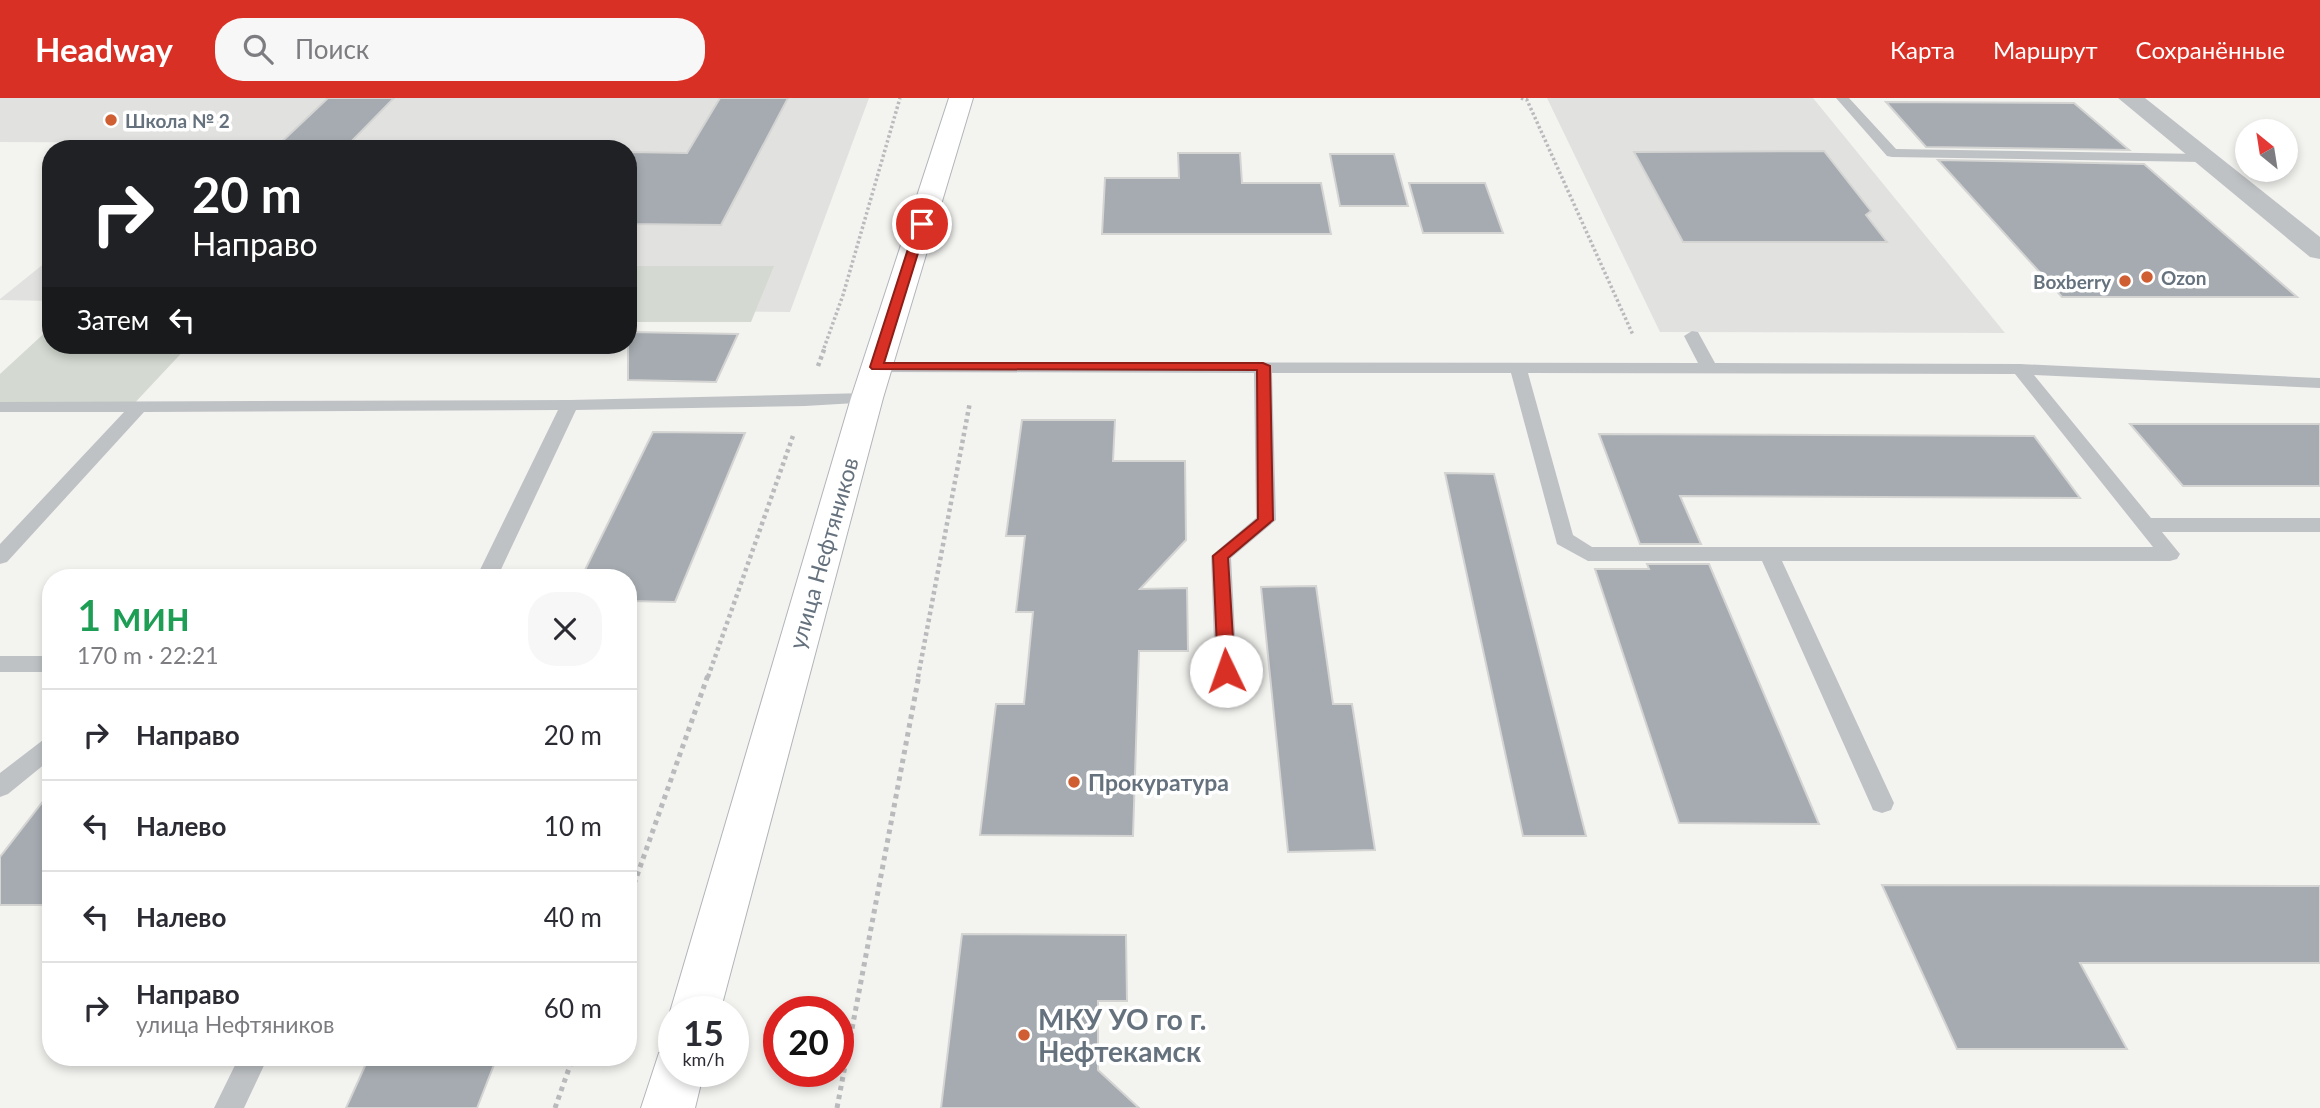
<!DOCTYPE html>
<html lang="ru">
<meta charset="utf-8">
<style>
body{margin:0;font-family:Lato,sans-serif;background:#f7f7f7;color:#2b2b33;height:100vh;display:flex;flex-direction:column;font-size:26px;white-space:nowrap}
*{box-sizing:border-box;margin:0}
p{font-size:23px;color:#7c7c81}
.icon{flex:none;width:38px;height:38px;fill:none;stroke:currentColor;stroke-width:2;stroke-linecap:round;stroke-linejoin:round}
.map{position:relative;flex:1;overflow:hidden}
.details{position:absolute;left:42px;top:471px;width:595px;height:497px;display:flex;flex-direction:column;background:#fff;border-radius:28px;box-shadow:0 4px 10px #0003}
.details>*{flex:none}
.guide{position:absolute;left:42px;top:42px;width:595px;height:214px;border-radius:28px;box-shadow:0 4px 10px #0003;background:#202124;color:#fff;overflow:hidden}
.needle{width:46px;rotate:330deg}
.tools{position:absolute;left:2235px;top:21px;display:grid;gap:14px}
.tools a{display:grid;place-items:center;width:63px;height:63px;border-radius:50%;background:#fff;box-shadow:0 4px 10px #0003;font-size:35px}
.speed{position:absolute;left:658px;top:898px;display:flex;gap:14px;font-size:35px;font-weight:700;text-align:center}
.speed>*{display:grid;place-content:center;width:91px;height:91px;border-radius:50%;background:#fff;box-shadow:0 4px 10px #0003;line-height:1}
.speed small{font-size:18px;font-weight:400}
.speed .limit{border:10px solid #d22;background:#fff;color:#111}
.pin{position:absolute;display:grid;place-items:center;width:60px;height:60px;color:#fff;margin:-30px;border:4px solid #fff;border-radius:50%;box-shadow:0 2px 7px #0007}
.me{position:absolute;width:77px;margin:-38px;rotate:357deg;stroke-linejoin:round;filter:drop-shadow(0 0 5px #0008)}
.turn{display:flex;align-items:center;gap:24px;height:147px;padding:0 35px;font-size:32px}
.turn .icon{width:91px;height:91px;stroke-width:2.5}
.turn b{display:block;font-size:49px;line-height:60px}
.then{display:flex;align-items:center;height:66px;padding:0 35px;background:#0003;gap:14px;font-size:26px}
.round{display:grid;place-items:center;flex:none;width:74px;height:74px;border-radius:28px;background:#f7f7f7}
.overview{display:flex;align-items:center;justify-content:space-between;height:119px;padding:0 35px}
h1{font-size:42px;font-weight:600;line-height:52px;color:#1e9e55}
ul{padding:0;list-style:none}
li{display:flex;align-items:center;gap:21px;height:91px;padding:0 35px;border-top:2px solid #e1e1e2}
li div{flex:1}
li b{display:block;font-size:26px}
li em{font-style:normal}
header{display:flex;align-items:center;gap:42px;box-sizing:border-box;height:98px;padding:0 35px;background:#d93025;color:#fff}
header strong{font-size:33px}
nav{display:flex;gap:38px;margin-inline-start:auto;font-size:24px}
.search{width:490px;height:63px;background:#f7f7f7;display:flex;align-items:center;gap:18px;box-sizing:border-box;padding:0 24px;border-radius:28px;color:#7c7c81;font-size:26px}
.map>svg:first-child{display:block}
.built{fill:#e1e2e0}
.green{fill:#d4dad1}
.building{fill:#a5abb0;stroke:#d4d4d3;stroke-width:2}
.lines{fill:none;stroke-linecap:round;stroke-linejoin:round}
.secondary-casing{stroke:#b1b5b9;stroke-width:2}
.path-far2{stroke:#b8babc;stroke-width:3.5;stroke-dasharray:2.5 2.5;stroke-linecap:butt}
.path-far1{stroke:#b8babc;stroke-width:4.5;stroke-dasharray:3.5 3.5;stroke-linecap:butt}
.path{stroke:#b8babc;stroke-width:5;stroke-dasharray:4.5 4.5;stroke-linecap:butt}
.service{fill:#bfc2c5;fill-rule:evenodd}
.minor{fill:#bfc2c5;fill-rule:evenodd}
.secondary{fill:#fff;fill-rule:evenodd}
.route{fill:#d93025;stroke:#8d1f18;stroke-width:2}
.poi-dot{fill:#d05e33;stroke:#fff;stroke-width:2.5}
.labels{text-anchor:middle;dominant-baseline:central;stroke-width:7;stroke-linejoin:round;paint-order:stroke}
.far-poi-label{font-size:19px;font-weight:bold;fill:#65727e;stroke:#fff;text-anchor:start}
.street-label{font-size:23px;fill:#65727e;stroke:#fff}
.poi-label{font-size:23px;font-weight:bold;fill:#65727e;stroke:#fff;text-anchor:start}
.near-poi-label{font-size:28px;font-weight:bold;fill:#65727e;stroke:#fff;text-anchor:start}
</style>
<header>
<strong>Headway</strong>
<div class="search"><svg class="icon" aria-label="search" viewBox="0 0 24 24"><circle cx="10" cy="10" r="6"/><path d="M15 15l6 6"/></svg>Поиск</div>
<nav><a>Карта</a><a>Маршрут</a><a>Сохранённые</a></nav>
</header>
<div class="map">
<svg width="2320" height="1010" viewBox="0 0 2320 1010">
<rect width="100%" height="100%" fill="#f3f3f0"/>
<path class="built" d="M0,0H869L790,214L628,212V51H187L194,45L0,44Z
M1547,0H1813L2005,235L1660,234Z
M51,160V203L0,202V201Z"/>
<path class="green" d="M628,168H774L751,224H628Z
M51,229V247H189L130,310H0V276Z"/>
<path class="building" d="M328,0H394L344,51H274Z
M720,0H788L721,127L628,126V54L687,55Z
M1886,4L2074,5L2129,52L1926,49Z
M1824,53L1871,113L1866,117L1887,144H1683L1634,54Z
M1178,55H1240L1242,85H1321L1331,136H1102L1105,80H1179Z
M1330,56H1394L1408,108H1340Z
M1938,62L2144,66L2297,199H2062Z
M1409,85H1485L1503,135H1423Z
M628,234L738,236L716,284L628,282Z
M1022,322H1115L1113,363H1185L1186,442L1140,491L1187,490L1188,553H1139L1133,738L980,737L996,606H1024L1033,514H1016L1025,438H1006Z
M2130,326H2320V388H2183Z
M653,334L745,335L675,504L628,503V480H581Z
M1599,336L2034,338L2080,400L1680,398L1701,446H1640Z
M1445,375L1494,376L1586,738H1523Z
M1647,466H1709L1819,726L1679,725L1595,471H1649Z
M1316,488L1333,606H1352L1375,752L1288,754L1261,489Z
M51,693V807H0V759Z
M1882,787L2320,788V865H2080L2127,951H1957Z
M962,836L1126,837L1127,903H1098V972L1139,1010H941Z
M369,959H497L477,1010H346Z"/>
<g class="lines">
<g class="secondary-casing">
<path id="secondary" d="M949,0H973L883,300L720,914H674V923L670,914L851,300Z
M674,949V973H704L695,1010H641L659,955Z"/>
</g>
<path class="path-far2" d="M1521,0L1527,2L1633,237
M824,250L843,197L900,0"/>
<path class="path-far1" d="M818,268L825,249
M708,579L794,335
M918,579L970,304"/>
<path class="path" d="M628,803L708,577
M555,1010L573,959
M837,1010L919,577"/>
<path class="service" d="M1836,0H1849L1896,51L2202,56L2209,60L2202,64L1892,59L1887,58Z
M1692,233L1698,234L1715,265L2020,266L2320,280V290L2034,277L2151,420H2320V434H2162L2180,456L2177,461L2170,463H1782L1894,705L1891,712L1882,715L1873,712L1870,705L1762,463H1588L1557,446L1511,275H1272L1276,422L1231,460L1237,573L1234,579L1226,581L1218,579L1215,573L1211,458L1256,420L1254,275L876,274L867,269L876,264L1698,265L1684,238ZM1528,275L2015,276L2153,449H1592L1573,437Z
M867,295L876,300L873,304L805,308L576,312L497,480H476L558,312L144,314L7,464L0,466V446L124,314H0V304L570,302Z
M0,558H51V574H0Z
M51,639V661L8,696L0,699V675L43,642Z
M239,959H268L244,1010H214Z"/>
<path class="minor" d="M2118,0H2145L2320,139V161L2310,159Z"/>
<use href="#secondary" class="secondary"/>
</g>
<path class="route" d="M922,122L927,126L884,265H1263L1270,268L1273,422L1228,460L1235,573L1232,577H1220L1218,573L1213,458L1258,421L1257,272L872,271L870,269L916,126Z"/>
<g class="poi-dot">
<circle cx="111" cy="22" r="7"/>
<circle cx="2147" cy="179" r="7"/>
<circle cx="2125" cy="183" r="7"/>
<circle cx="1074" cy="684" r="7"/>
<circle cx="1024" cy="937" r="7"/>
</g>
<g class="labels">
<g class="far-poi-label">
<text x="125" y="22">Школа № 2</text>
<text x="2161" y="179">Ozon</text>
<text x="2111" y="183" text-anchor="end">Boxberry</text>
</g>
<g class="street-label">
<text transform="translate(823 455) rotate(-74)">улица Нефтяников</text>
</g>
<g class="poi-label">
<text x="1088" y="684">Прокуратура</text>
</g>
<g class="near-poi-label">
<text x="1038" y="921">МКУ УО го г.<tspan x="1038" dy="32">Нефтекамск</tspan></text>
</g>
</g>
</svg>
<div class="tools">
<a><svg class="needle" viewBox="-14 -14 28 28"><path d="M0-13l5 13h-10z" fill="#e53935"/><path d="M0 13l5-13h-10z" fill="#7c7c81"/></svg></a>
</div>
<div class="speed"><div>15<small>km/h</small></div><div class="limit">20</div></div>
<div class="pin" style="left:922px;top:126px;background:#d93025"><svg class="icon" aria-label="arrive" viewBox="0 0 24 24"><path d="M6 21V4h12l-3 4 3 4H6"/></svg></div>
<svg class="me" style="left:1226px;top:573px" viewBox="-20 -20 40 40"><circle r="19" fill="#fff"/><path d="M0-13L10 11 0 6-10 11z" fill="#d93025"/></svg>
<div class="guide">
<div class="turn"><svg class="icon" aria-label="right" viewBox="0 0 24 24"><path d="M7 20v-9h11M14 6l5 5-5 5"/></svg><div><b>20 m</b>Направо</div></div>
<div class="then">Затем<svg class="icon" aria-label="left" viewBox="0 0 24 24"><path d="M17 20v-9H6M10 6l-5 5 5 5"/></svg></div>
</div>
<section class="details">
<div class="overview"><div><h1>1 мин</h1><p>170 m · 22:21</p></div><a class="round"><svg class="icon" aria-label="close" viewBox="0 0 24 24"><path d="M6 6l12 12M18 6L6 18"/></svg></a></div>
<ul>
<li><svg class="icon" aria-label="right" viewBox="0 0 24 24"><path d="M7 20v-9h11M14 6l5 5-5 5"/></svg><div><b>Направо</b></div><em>20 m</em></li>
<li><svg class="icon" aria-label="left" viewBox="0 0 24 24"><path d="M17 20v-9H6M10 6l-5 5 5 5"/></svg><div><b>Налево</b></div><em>10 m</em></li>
<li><svg class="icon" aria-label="left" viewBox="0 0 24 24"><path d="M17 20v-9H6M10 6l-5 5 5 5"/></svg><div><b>Налево</b></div><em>40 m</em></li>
<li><svg class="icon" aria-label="right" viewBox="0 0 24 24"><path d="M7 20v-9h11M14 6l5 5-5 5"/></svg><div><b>Направо</b><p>улица Нефтяников</p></div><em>60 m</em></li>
</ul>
</section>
</div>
